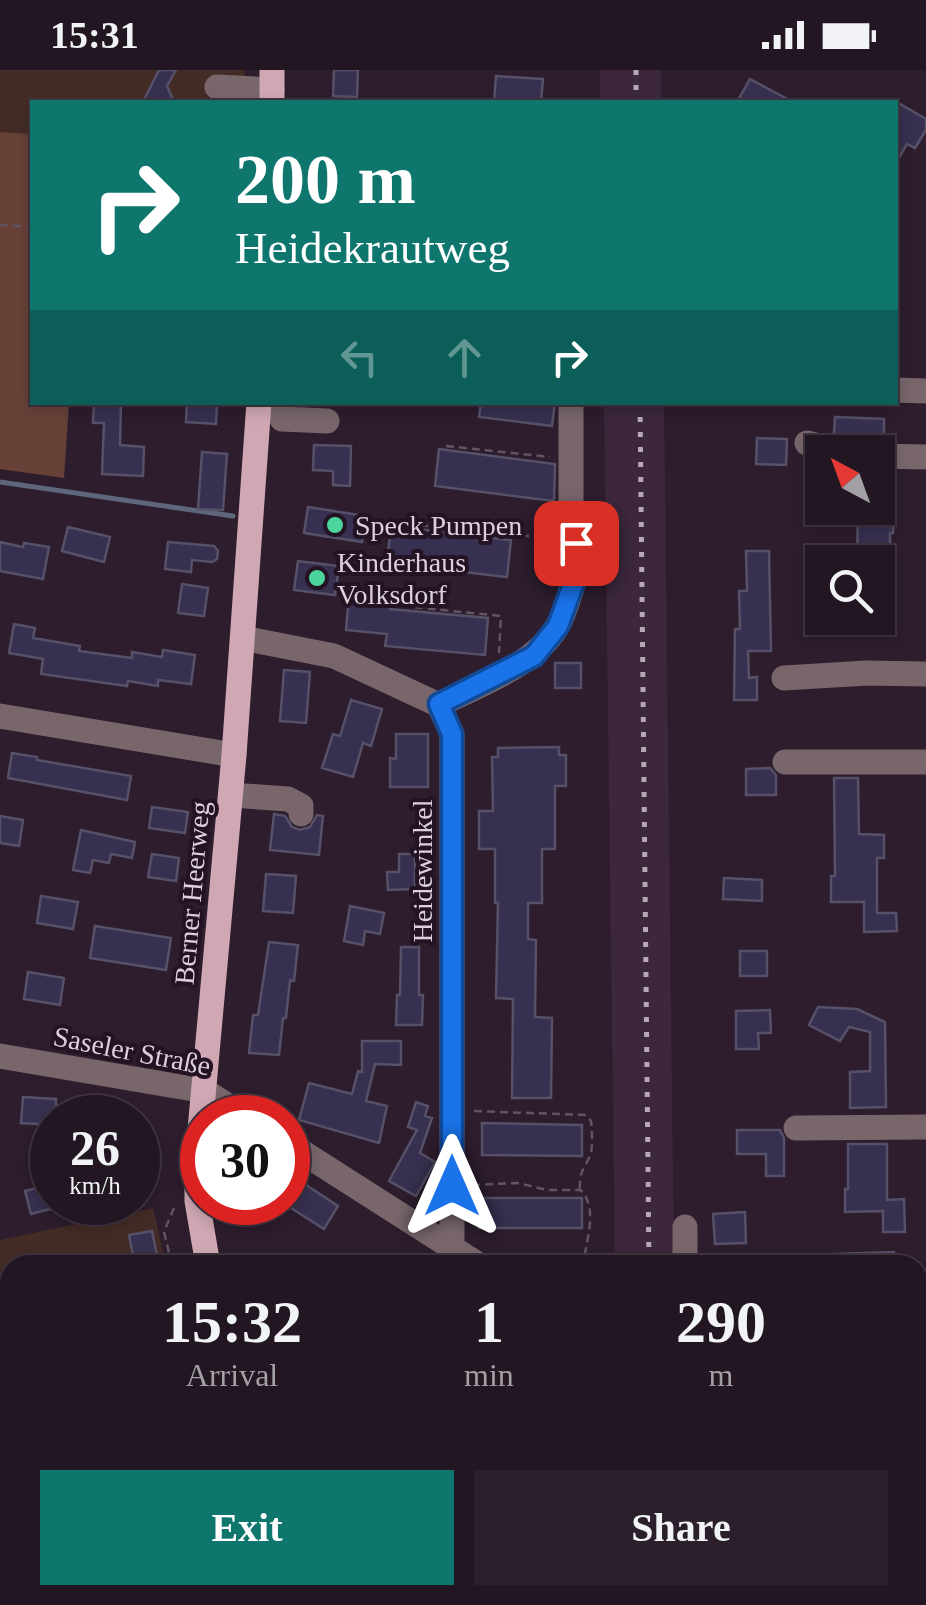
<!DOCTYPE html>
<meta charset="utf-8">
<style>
body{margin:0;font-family:"Times New Roman",serif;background:#2a1f2a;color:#f1f3f6;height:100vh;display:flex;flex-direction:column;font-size:38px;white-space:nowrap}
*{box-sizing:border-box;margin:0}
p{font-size:32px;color:#a29fa5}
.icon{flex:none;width:55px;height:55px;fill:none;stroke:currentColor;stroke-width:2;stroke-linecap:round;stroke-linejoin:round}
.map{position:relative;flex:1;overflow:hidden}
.drawer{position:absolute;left:0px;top:1185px;width:928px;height:350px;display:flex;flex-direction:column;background:#221622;border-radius:30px 30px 0 0;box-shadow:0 5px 15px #0003,0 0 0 2px #3f3540}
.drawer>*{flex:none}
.guide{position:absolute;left:30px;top:30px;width:868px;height:305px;border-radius:0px;box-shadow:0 5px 15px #0003,0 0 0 2px #3f3540;background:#0f766e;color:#fff;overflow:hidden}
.needle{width:65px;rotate:319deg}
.controls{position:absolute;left:805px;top:365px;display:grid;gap:20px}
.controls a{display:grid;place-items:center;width:90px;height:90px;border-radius:0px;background:#221622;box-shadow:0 5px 15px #0003,0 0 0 2px #3f3540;font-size:50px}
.speed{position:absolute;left:30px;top:1025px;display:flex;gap:20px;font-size:50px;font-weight:700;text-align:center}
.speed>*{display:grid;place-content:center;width:130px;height:130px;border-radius:50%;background:#221622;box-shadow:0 5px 15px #0003,0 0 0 2px #3f3540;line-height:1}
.speed small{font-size:25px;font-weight:400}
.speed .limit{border:15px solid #d22;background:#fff;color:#111}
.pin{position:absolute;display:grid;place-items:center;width:85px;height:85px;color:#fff;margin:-42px;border-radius:20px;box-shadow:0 5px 15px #0006}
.me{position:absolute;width:110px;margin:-55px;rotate:0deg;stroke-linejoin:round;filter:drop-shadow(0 0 8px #0008)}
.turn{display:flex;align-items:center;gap:35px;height:210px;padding:0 40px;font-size:45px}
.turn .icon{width:130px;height:130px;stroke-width:2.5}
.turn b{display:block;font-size:70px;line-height:85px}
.lanes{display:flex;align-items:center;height:95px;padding:0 40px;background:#0003;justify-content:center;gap:50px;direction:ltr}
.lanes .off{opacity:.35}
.eta{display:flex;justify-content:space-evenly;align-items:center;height:170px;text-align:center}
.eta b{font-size:60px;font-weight:800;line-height:70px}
.action{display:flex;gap:20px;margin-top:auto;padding:20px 40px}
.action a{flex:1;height:115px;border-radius:0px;background:#0f766e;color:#fff;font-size:40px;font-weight:800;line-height:115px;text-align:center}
.action a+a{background:#2a1f2a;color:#f1f3f6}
.status{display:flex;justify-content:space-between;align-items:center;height:70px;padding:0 50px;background:#221622;direction:ltr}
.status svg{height:28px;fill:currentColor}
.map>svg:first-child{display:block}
.built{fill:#3c273c}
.green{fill:#442c26}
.forest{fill:#674138}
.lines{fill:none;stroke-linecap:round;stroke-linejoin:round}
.stream{stroke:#5e667e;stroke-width:5}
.building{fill:#373050;stroke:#565168;stroke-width:2.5}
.path{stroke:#625462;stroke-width:2.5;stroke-dasharray:8 5;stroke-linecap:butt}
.minor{stroke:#78666b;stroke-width:25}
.major{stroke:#cfa8b3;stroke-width:25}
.rail{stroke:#b5a9b5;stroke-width:5;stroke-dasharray:5 10;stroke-linecap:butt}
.route-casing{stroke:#114b97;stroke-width:25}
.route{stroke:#1a73e8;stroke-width:18}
.poi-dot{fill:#4bd49b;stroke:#231323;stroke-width:4}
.labels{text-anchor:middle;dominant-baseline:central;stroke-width:8;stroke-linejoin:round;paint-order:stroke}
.poi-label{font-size:28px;fill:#dbd0db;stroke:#231323;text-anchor:start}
.street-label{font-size:28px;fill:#dbd0db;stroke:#231323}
</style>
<div class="status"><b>15:31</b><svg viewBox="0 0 49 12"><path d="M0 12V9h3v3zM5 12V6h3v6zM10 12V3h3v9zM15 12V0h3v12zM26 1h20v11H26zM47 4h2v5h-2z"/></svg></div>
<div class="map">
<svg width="926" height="1535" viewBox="0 0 926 1535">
<rect width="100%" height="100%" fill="#2d1d2d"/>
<path class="built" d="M600,0H661V32H600Z
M604,333H664L674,1195H615Z"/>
<path class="green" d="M0,0H245L244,32H32V64L0,62Z
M153,1138L166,1195H10V1292L0,1294V1170Z
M10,1313V1525H237L239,1535H0V1315Z"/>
<path class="forest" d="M0,62L32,64V332L69,333L64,408L0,399Z"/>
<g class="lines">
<path class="stream" d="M0,412L233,446"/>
</g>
<path class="building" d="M159,0H176L167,16L172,27L168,32H143Z
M334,0H358L357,27L333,26Z
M496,6L543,9L541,32H494Z
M750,9L793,32H737Z
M895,31L926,49V60L915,78L907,74L895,95Z
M94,332H121L120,375L144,377L143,406L102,404L104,353H93Z
M187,332H217L216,354L186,352Z
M481,332H555L552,356L479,347Z
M835,347L884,349V370H854L834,363Z
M757,368L787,369L786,395L756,394Z
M314,375L351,376L350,416L333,415V401L313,400Z
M439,379L555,394L554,431L435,416Z
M202,382L227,384L223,440L198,439Z
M308,437L366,446L362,472L304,463Z
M858,442L894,444L893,463H890V555H878V492H857Z
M391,456L511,470L507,507L387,493Z
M68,457L110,467L104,492L62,481Z
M0,472L23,477L24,473L49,477L43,509L0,501Z
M168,472L214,476L218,481L217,489L212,492L192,490L191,502L165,499Z
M746,481H769L771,581H748L749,608L757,607V630H734L735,559H740L739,521H747Z
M298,491L339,496L335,525L294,520Z
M182,514L208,518L204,546L178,543Z
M349,525L391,529L390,539L488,548L485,585L385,576L387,564L346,560Z
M14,554L35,558L33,568L80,576L79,581L132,588V582L162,587L163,580L195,585L191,614L158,610V616L128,611L127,616L41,604L43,589L9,583Z
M555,593H581V618H555Z
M284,600L310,602L306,653L280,651Z
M351,630L382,639L371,676L363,673L353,707L322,698L333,664L340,666Z
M396,664H428V717H390V688L396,689Z
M559,677V685H566V716H555V779H542V833H528V869L536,870L535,947L552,948L551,1028H512L513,929L496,928L498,833H495V779H479V741H493L492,687H498V678Z
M12,683L37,687V690L131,706L127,730L8,708Z
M770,698L776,705V725H746V699Z
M834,708H858L859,764L884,765V788H877V843H896L897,861L864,862V832H831V806H835Z
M152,737L188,742L185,763L149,758Z
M274,744L285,746L292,757L300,760L310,757L317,745L323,746L319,785L270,780Z
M0,746L23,750L19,776L0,773Z
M81,760L135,772L132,788L111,784L109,793L93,790L90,803L73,800Z
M152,784L179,788L176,811L148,807Z
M399,784H415V819L388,820L387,802H399Z
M266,804L296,806L293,843L263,841Z
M724,808L762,810V831L723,829Z
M41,826L78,832L73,859L37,853Z
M350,836L384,843L380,864L365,861L363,875L344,871Z
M95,856L171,868L166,900L90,888Z
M269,872L298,875L294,911L290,910L286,948H283L279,985L249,983L253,945H258Z
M401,877H419V925H423L422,955H396L397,925H400Z
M740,881H767V906H740Z
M28,902L64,908L60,935L24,929Z
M818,937L857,939L885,952L886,1037L850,1038V1002L870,1001V962L849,957L840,971L809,955Z
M770,940L771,963H758L759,979H736V941Z
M362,971H401V995L375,994L366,1031L387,1036L379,1073L299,1050L309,1013L352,1024L358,1001L362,1002Z
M23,1027L56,1029V1035L95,1036V1048H52V1055L21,1053Z
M416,1032L428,1036L425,1046L432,1048L420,1083L435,1092L416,1126L389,1111L417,1060L408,1057Z
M482,1053L582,1055V1086L482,1085Z
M737,1060H780L784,1068V1106H766V1084H737Z
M848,1074H887V1130L904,1129L905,1162H883V1141L845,1142V1119H848Z
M288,1103L338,1136L324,1159L288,1136Z
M48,1115L54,1138L31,1144L25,1121Z
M479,1128H582V1158H479Z
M745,1142L746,1173L715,1174L713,1144Z
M152,1161L159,1195H135L129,1165Z
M894,1182V1195H834V1184Z"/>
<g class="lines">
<path class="path" d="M0,155L32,157
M446,376L550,387
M410,458L411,454L490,464L529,466
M353,521L392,525L413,537L501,546L499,583
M474,1041L586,1045L591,1051C592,1059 593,1080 590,1086C583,1101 579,1102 580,1120
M472,1115L518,1113L547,1120H580C599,1136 586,1172 583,1195
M172,1195L164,1162L176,1133
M103,1525L105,1535
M241,1525L243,1535"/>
<path class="minor" d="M217,17L272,20
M895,320L926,321
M282,332V349L327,351
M807,373L843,382
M878,386L926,387
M571,467V332
M243,568L334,586L439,635L452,664V1178
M784,608L867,603L926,604
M439,635C478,615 534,596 557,557C565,544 569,526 574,512C580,498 582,479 571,467C526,465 553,500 574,512
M0,646L234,685
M785,692H926
M231,725L288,729L301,736V744
M0,986L205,1021L247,1048
M796,1058L926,1057
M288,1073L479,1195
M685,1195V1157
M0,1306L10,1303
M918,1400L926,1402
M584,1525V1535
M864,1525L872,1535"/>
<path class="major" d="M272,32V0
M208,1195L197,1131V1093L234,685L259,332
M274,1525L276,1535"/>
<path class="rail" d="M636,0V32
M640,332L649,1195
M653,1525V1535"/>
</g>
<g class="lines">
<g class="route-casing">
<path id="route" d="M452,1116V664L439,634L534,586L558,556L574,512L578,502L576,473"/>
</g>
<use href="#route" class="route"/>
</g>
<g class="poi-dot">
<circle cx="335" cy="455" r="10"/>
<circle cx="317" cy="508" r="10"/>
</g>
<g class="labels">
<g class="poi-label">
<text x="355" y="455">Speck Pumpen</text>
<text x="337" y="492">Kinderhaus<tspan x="337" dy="32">Volksdorf</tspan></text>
</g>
<g class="street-label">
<text transform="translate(422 801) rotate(-90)">Heidewinkel</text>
<text transform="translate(192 823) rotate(-85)">Berner Heerweg</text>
<text transform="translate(132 981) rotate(11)">Saseler Straße</text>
</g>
</g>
</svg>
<div class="controls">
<a><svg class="needle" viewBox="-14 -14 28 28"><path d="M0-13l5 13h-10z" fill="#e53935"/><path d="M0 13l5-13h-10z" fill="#a29fa5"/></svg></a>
<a><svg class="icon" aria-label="search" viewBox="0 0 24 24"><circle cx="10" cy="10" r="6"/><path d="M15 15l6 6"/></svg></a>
</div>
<div class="speed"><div>26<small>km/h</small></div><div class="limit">30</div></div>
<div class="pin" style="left:576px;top:473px;background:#d93025"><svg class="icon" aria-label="arrive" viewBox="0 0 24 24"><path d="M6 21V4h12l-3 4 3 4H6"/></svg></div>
<svg class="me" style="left:452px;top:1116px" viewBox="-20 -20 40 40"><path d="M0-17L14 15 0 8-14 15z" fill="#1a73e8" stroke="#fff" stroke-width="4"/></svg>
<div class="guide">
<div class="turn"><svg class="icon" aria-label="right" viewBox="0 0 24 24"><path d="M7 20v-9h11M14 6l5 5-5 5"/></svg><div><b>200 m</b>Heidekrautweg</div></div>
<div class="lanes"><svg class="icon off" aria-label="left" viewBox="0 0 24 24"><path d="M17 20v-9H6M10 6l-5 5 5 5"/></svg><svg class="icon off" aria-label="ahead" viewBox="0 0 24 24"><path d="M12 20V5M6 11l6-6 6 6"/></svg><svg class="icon" aria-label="right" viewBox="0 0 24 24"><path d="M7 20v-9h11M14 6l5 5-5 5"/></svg></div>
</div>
<section class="drawer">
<div class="eta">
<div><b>15:32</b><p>Arrival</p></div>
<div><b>1</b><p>min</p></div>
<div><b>290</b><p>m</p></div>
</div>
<div class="action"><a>Exit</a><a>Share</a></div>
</section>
</div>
